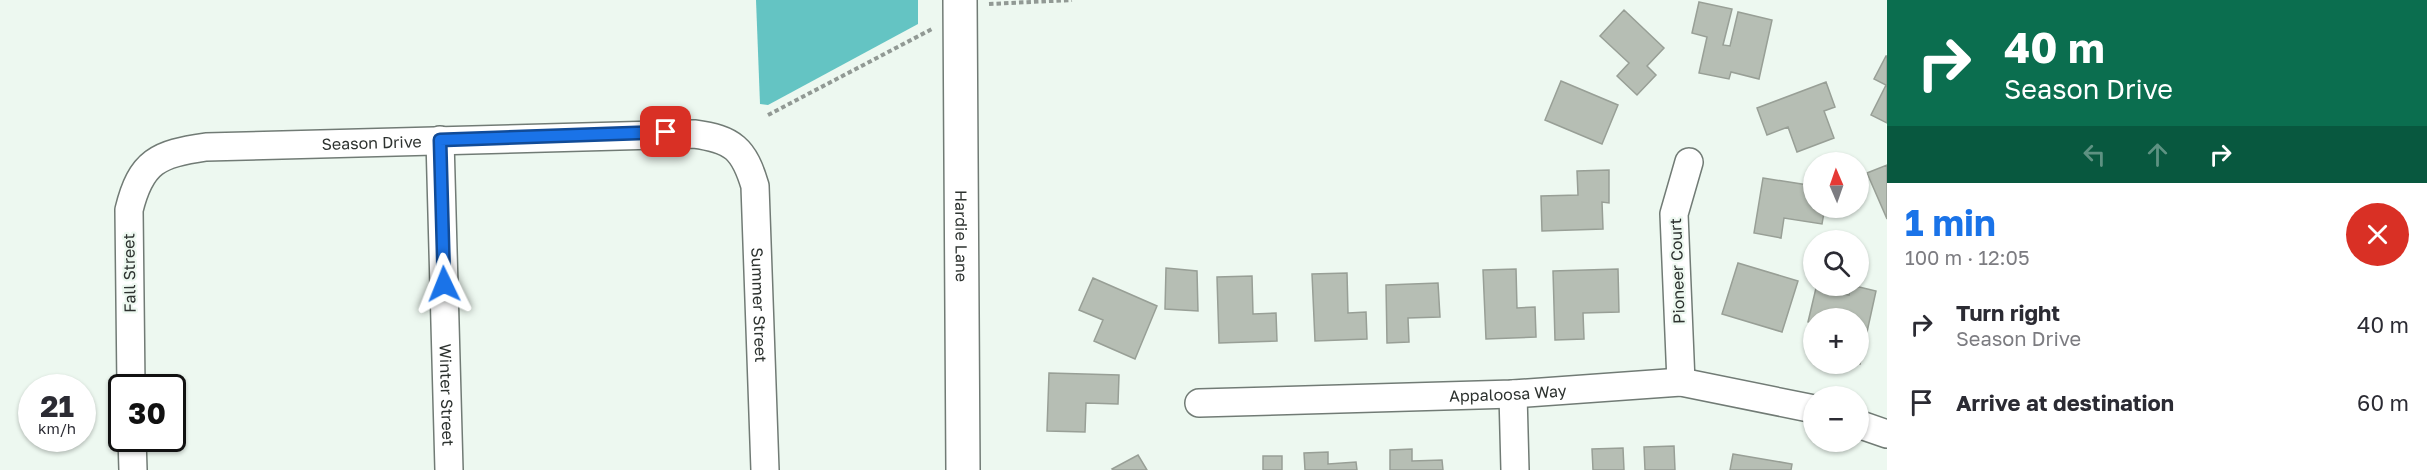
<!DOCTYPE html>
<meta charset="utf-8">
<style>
body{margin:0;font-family:"Golos Text",sans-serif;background:#f7f7f7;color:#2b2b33;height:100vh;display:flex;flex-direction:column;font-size:22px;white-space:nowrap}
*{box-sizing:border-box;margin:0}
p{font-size:20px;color:#7c7c81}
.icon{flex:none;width:33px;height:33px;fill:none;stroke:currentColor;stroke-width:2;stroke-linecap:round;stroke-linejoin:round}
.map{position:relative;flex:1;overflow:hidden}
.details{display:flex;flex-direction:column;background:#fff;width:540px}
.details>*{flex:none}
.guide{background:#0b6e4f;color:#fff;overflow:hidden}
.needle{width:39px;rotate:358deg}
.tools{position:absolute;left:1803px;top:152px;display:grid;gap:12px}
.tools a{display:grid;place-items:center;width:66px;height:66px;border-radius:50%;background:#fff;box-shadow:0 2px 4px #0004;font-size:30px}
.speed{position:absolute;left:18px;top:374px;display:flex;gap:12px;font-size:30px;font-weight:700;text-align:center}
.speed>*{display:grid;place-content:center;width:78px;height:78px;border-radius:50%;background:#fff;box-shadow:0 2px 4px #0004;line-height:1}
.speed small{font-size:15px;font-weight:400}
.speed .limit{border:3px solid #111;border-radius:9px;background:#fff;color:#111}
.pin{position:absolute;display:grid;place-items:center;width:51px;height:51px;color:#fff;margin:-26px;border-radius:12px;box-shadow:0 3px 9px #0006}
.me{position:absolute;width:66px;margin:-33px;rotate:358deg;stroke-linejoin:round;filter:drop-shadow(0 0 4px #0008)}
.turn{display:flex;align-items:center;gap:21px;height:126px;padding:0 18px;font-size:27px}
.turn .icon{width:78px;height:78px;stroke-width:2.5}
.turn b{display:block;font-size:42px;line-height:51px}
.lanes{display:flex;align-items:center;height:57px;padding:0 18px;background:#0003;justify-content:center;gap:30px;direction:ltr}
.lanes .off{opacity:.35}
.round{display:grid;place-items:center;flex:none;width:63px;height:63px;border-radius:32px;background:#f7f7f7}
.headline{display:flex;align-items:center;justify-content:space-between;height:102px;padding:0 18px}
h1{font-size:36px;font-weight:700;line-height:45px;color:#1a73e8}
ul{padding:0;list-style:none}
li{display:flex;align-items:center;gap:18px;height:78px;padding:0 18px}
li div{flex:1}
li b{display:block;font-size:22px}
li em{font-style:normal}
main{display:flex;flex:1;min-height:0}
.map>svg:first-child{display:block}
.water{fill:#64c4c3}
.building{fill:#b6beb4;stroke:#989f96;stroke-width:1.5}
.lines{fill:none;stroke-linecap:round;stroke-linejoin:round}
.minor-casing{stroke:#717b75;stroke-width:30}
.tertiary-casing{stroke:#717b75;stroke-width:36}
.path{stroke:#919994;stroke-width:4;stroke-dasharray:4.5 3;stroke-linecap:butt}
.minor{stroke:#fff;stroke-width:27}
.tertiary{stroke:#fff;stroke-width:33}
.route-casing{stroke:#114b97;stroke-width:15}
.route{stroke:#1a73e8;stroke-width:10}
.labels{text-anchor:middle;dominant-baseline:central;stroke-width:4.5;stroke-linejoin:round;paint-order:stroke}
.street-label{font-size:16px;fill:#2d322f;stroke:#edf8f0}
</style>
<main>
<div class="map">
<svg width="1887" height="470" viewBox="0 0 1887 470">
<rect width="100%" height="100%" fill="#edf8f0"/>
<path class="water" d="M756,0H918V24L768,105L760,104Z"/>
<path class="building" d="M1699,2L1732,9L1723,45L1730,46L1738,12L1772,20L1759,79L1731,72L1729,79L1699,73L1707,37L1692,33Z
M1624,10L1664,48L1647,66L1656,75L1637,95L1617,76L1629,63L1600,36Z
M1886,56H1887V123L1871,115L1886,85L1874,79Z
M1561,81L1618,105L1602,144L1545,120Z
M1826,82L1835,107L1824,111L1834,138L1797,152L1788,127L1767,135L1757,108Z
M1887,165V219L1867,173Z
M1609,170V203L1602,202L1603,229L1542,231L1541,196L1578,195L1577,171Z
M1763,178L1814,186V207H1825L1822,224L1784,218L1781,238L1754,233Z
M1738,263L1798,281L1782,332L1722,314Z
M1166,268L1197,271L1198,311L1165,309Z
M1516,269L1517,308L1535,307L1536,337L1486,339L1483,270Z
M1618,269L1619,312L1583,313L1584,339L1555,340L1553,271Z
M1347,273L1348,313L1366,312L1367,339L1315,341L1312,274Z
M1252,276L1253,314L1276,313L1277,341L1219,343L1217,277Z
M1093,278L1157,306L1135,359L1094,341L1103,320L1079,310Z
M1438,283L1440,317L1408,318L1409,342L1387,343L1386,285Z
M1851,285L1876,291L1860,364L1857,363L1858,318H1814V323L1808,322L1816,288L1849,295Z
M1049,373L1119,375L1118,404L1086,403L1085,432L1047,431Z
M1674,446L1675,470H1645L1644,447Z
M1623,448L1624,470H1593L1592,449Z
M1412,449V461L1442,460L1443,470H1390V450Z
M1328,452V464L1356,462L1357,470H1305L1304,453Z
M1733,454L1792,464L1791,470H1730Z
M1138,455L1147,470H1113L1112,469Z
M1263,456H1282V470H1263Z"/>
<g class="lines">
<g class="minor-casing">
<g id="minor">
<path id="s1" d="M440,140L449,470"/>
<path d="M1681,382L1674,214L1689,162"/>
<path id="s2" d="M131,387L129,210C141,161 158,154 206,147L694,134C733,139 744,149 755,186L765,470"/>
<path d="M1513,394L1515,470"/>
<path id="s3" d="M1199,403L1513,394L1681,382L1814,409"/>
<path d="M1858,424L1887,434"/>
<path d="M132,438L133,470"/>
</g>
</g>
<g class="tertiary-casing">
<g id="tertiary">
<path id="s4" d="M960,0L963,470"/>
</g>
</g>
<path class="path" d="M989,4L1072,0
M768,115L932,29"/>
<use href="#minor" class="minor"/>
<use href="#tertiary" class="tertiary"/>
</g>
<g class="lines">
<g class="route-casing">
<path id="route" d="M444,284L440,140L666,132"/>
</g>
<use href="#route" class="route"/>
</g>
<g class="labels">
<g class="street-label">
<text stroke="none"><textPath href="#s2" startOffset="452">Season Drive</textPath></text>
<text stroke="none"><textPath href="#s4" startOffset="236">Hardie Lane</textPath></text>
<text transform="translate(1677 271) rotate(-92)">Pioneer Court</text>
<text transform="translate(129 273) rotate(-91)">Fall Street</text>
<text stroke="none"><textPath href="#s2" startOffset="981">Summer Street</textPath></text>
<text stroke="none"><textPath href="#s3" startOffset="309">Appaloosa Way</textPath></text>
<text stroke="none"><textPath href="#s1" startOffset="255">Winter Street</textPath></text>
</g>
</g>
</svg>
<div class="tools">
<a><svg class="needle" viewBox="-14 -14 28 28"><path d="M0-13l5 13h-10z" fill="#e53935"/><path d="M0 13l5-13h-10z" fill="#7c7c81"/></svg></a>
<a><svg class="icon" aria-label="search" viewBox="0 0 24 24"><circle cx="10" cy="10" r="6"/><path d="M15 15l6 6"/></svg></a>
<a>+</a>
<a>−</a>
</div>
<div class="speed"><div>21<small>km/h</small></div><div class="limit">30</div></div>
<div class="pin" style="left:666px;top:132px;background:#d93025"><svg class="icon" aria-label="arrive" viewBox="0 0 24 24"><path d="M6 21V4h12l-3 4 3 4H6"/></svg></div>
<svg class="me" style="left:444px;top:284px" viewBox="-20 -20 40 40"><path d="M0-17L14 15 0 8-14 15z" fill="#1a73e8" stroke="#fff" stroke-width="4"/></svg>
</div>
<section class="details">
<div class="guide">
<div class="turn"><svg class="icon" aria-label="right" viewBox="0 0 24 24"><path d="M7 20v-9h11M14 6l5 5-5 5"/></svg><div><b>40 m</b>Season Drive</div></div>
<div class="lanes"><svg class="icon off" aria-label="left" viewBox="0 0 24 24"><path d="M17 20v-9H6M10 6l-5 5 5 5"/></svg><svg class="icon off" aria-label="ahead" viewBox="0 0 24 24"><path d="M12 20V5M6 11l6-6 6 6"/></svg><svg class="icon" aria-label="right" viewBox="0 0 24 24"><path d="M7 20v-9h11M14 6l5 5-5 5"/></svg></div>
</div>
<div class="headline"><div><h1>1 min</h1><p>100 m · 12:05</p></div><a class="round" style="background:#d93025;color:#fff"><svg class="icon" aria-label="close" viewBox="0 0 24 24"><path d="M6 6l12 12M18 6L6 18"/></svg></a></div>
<ul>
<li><svg class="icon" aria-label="right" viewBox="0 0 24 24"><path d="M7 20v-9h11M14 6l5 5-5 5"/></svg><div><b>Turn right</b><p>Season Drive</p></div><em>40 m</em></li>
<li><svg class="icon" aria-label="arrive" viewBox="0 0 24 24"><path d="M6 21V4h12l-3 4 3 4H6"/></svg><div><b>Arrive at destination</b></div><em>60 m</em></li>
</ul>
</section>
</main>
